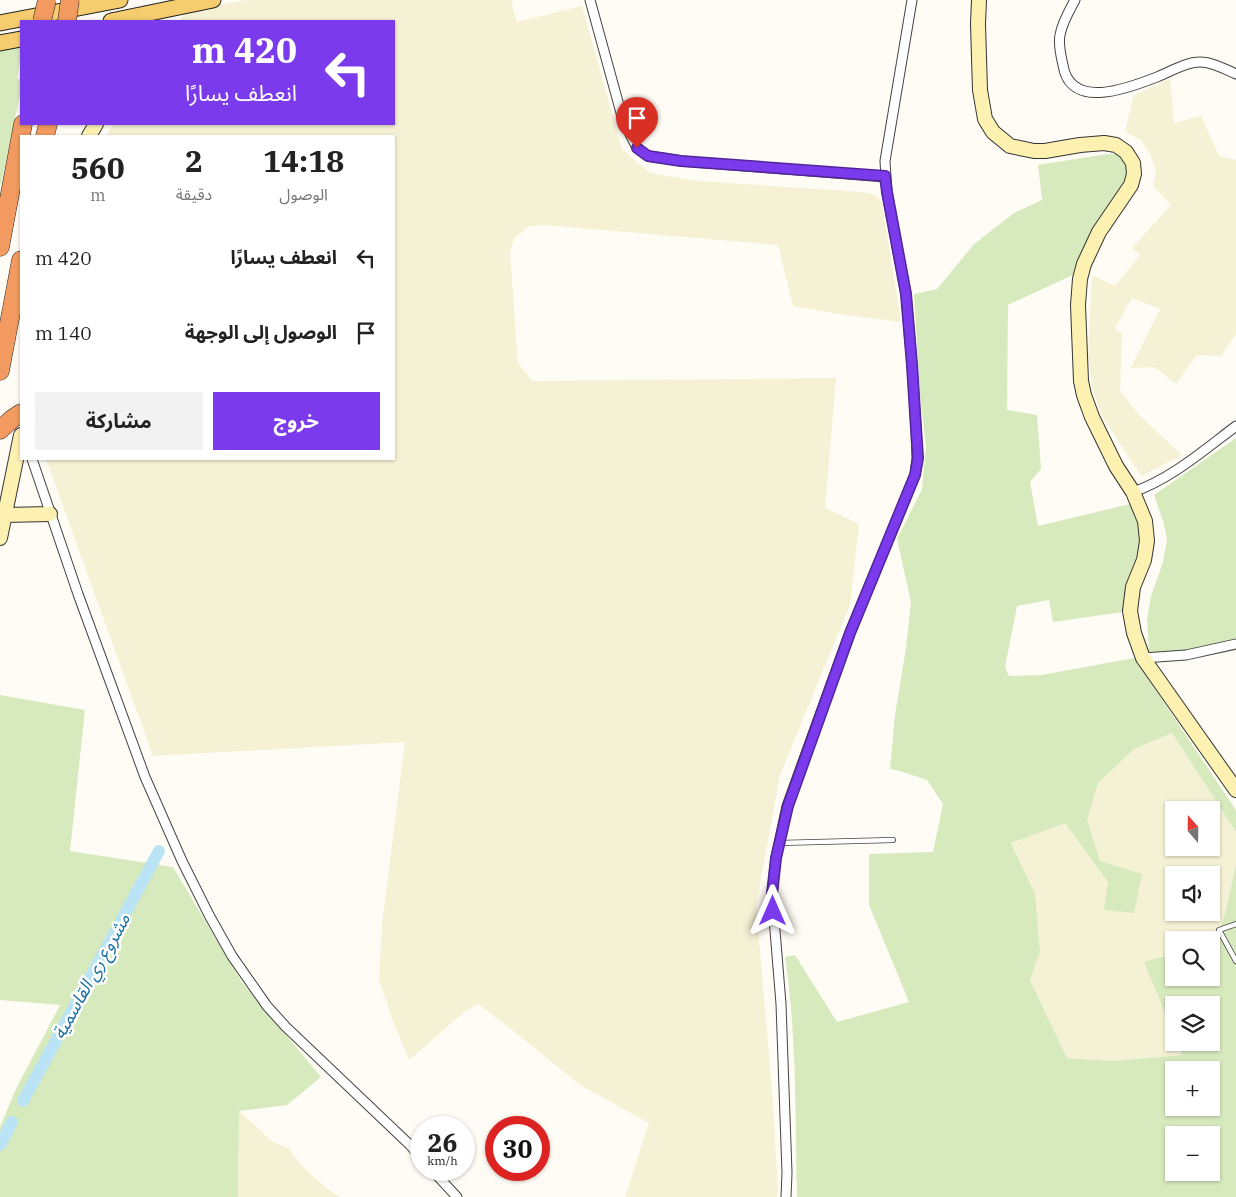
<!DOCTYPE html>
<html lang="ar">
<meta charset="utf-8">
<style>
body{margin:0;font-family:"IBM Plex Serif","Noto Sans Arabic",serif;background:#f2f2f2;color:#222;direction:rtl;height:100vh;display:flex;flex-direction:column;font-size:19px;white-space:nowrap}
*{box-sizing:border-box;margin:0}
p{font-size:16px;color:#767676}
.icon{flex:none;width:28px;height:28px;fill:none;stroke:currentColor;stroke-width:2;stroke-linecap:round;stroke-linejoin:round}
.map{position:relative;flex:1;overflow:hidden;direction:ltr}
.drawer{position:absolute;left:20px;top:135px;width:375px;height:325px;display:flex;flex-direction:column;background:#fff;border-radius:0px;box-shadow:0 1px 4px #0004;direction:rtl}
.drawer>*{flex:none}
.hud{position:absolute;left:20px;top:20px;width:375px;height:105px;border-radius:0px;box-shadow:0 1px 4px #0004;direction:rtl;background:#7c3aed;color:#fff;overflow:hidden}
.needle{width:32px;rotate:340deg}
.tools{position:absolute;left:1165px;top:801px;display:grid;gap:10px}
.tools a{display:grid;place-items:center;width:55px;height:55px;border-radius:0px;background:#fff;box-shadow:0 1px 4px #0004;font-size:25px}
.speed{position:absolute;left:410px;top:1116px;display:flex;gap:10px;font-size:25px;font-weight:700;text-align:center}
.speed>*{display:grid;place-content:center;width:65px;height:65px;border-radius:50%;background:#fff;box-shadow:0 1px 4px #0004;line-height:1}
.speed small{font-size:12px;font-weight:400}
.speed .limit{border:8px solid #d22;background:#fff;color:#111}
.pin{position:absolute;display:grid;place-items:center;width:42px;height:42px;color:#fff;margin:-51px -21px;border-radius:50% 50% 50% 0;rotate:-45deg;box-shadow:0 0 5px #0007}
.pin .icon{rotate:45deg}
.me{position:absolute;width:55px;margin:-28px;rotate:0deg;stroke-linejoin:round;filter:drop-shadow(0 0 4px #0008)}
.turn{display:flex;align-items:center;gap:18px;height:105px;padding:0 15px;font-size:22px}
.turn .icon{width:65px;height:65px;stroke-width:2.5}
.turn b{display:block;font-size:35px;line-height:42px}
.eta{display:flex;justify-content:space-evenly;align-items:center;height:85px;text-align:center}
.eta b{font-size:30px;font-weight:700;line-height:35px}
.primary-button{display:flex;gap:10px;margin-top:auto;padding:10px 15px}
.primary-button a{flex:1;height:58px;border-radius:0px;background:#7c3aed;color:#fff;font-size:20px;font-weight:700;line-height:58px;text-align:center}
.primary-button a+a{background:#f2f2f2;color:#222}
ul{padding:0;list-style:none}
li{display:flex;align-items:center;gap:15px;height:75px;padding:0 15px}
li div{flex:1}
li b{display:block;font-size:19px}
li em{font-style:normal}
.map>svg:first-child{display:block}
.farmland{fill:#f5f1d5;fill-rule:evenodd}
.green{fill:#d7eabe;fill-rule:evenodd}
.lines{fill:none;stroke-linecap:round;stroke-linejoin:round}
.canal{stroke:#bae3f6;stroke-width:12}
.lane-casing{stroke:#444;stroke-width:6}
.street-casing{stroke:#444;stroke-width:11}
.secondary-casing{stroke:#333;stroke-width:16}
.primary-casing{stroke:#222;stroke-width:17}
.highway-casing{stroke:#222;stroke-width:19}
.lane{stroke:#fff;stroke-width:4.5}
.street{stroke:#fff;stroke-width:9}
.secondary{stroke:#fdf1b1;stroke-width:14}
.primary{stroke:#f6cd6e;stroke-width:15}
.highway{stroke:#f29a60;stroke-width:18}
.highway-bridge-casing{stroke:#222;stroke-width:19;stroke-linecap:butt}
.highway-bridge{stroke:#f29a60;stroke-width:18}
.route-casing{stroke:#51269a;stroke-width:12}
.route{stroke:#7c3aed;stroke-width:9}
.labels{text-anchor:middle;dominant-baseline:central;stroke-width:5;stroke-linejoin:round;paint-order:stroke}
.water-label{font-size:18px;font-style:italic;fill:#1a6fa3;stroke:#fff}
</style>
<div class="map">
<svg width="1236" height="1197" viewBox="0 0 1236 1197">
<rect width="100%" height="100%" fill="#fffcf5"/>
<path class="farmland" d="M247,0H511L517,22L582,6L622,149L650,173L698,181L863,192L875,195L879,199L882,204L900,314V322L838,314L793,306L778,245L543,225L529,226L517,236L514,239L510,253L518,363L532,381L836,378L825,508L859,524L850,605L780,775L756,906L773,1101L778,1190L777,1197H625L649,1123L580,1085L515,1032L478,1004L464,1012L409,1060L392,1019L379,980L382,925L405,742L153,756L46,459H394V136H107L113,124H394V21H179L184,14L200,8Z
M1170,79L1174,123L1201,116L1219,156L1236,160V334L1221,356L1197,355L1176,384L1154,367L1131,368L1160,309L1132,298L1115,328L1122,334L1120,391L1140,416L1182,455L1141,476L1101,415L1092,386L1088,355L1092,275L1115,286L1140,255L1132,248L1171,205L1153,186L1156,172L1151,156L1141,140L1125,132L1134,95Z
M1172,733L1236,832V864L1225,914L1216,941L1211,942V940H1174V953L1144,962L1174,1035V1042L1177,1043L1182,1055L1112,1061L1067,1058L1030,980L1040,952L1035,895L1011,842L1065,823L1108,882L1134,913L1100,861L1086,820L1098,783L1134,749ZM1174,810H1211V848H1174ZM1174,875H1211V912H1174Z
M239,1111L273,1142L289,1149L303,1167L325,1187L340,1197H238Z"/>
<path class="green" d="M21,44V54L17,79H21V90L1,185H0V48Z
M1107,154C1111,154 1117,154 1120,156C1131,162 1127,174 1124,184L1075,274L1008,305L1007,410L1037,415L1041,469L1030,482L1038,526L1130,504L1138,519L1141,548L1124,600L1123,612L1053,622L1049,600L1017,606L1005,667L1009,676L1041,675L1134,658L1236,810V832L1172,733L1134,749L1098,783L1087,820L1100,861L1142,874L1134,913L1104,910L1108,882L1065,823L1011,843L1035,894L1040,952L1030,980L1067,1058L1112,1061L1182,1055L1177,1043L1211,1042V1005H1174V1035L1144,962L1174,953V978H1211V942L1216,941L1225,914L1236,864V1197H797C795,1117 797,1036 785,957L795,955L837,1022L909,1002L869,905V854L933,852L943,804L927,780L900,771L890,769L895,715L906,648L911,602L897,539L922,489L926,446L920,395L914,294L937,289L974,244L1014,213L1042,200L1038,165ZM1174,1070H1211V1108H1174ZM1174,1135H1211V1172H1174Z
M1236,438V639L1183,652L1149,653L1147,619L1151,596L1163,562L1167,539L1163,521L1154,495Z
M0,695L85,710L70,851L173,867L241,981L321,1077L287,1105L239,1111L238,1197H0V1127L15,1091L60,1005L0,1000Z"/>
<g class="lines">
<path class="canal" d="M23,1101L159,851
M0,1145L12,1122"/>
<g class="lane-casing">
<path id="lane" d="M779,843L893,840
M1236,924L1219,930L1236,961"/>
</g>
<g class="street-casing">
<path id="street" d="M590,0L623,120L637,148L648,156L681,161L885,177
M1075,0C1069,11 1062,23 1060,35C1058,45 1061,56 1063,65C1070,111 1129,88 1157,77C1170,72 1185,62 1200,62C1212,62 1225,69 1236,74
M32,459L78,594L145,777L182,861L209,915L232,956L267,1006L286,1027L410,1145L421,1158
M1133,492C1171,479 1204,450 1236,426
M1143,658L1186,655L1236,644
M432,1170L457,1197
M786,1197L787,1173L781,1004L772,894L776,858L787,806L829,690L850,633L915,475L917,458L916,428L912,365L906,294L887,193L885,161L912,0"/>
</g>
<g class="secondary-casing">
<path id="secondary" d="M979,0L978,24L980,90L985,119L993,132L1010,146L1034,151H1045L1080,145L1104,143L1116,145L1126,152L1133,163L1134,174L1131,185L1099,232L1084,264L1080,279L1078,305L1081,381L1084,395L1092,417L1116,466L1133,492L1145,521L1147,541L1144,560L1133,587L1130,611L1134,633L1143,658L1236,790
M89,136L96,124
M5,515L50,514
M0,538L21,435"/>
</g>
<g class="primary-casing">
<path id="primary" d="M111,21L213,0
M0,23L120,0
M0,43L21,39"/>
</g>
<g class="highway-casing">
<path id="highway" d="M45,136L48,124
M0,247L23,124
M0,371L21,260
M0,430L12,419L21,413"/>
</g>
<use href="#lane" class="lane"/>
<use href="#street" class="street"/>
<use href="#secondary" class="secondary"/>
<use href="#primary" class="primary"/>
<use href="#highway" class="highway"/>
<g class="highway-bridge-casing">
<path id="highway-bridge" d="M42,21L47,0
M67,21L70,0"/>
</g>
<use href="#highway-bridge" class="highway-bridge"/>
</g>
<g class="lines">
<g class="route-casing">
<path id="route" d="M637,148L648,156L681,161L885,176L887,192L906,294L912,365L916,428L918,458L915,475L850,633L788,806L776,858L772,894L773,911"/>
</g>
<use href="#route" class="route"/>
</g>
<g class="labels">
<g class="water-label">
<text transform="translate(91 976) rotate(-61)">مشروع ري القاسمية</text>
</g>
</g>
</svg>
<div class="tools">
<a><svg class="needle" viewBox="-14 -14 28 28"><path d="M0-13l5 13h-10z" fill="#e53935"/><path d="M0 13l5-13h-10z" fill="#767676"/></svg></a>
<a><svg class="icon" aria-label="sound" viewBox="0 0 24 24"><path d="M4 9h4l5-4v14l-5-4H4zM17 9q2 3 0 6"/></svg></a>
<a><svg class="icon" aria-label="search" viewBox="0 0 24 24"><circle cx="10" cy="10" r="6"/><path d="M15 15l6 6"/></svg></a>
<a><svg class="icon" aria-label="layers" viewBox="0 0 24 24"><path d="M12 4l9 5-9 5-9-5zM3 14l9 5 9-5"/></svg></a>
<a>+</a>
<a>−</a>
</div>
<div class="speed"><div>26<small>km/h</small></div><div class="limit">30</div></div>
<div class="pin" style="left:637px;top:148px;background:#d93025"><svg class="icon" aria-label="arrive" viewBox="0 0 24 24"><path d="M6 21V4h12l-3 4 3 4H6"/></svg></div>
<svg class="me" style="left:773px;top:911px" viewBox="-20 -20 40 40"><path d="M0-17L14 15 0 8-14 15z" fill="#7c3aed" stroke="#fff" stroke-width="4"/></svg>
<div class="hud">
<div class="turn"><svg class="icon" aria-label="left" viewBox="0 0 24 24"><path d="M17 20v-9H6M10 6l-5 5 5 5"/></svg><div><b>420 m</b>انعطف يسارًا</div></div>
</div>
<section class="drawer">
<div class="eta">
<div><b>14:18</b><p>الوصول</p></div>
<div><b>2</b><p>دقيقة</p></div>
<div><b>560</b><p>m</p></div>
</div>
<ul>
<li><svg class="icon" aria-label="left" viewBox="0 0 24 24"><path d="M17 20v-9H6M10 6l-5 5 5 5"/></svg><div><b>انعطف يسارًا</b></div><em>420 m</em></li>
<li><svg class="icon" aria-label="arrive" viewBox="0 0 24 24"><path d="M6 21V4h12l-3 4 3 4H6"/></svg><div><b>الوصول إلى الوجهة</b></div><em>140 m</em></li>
</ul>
<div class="primary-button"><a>خروج</a><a>مشاركة</a></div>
</section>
</div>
